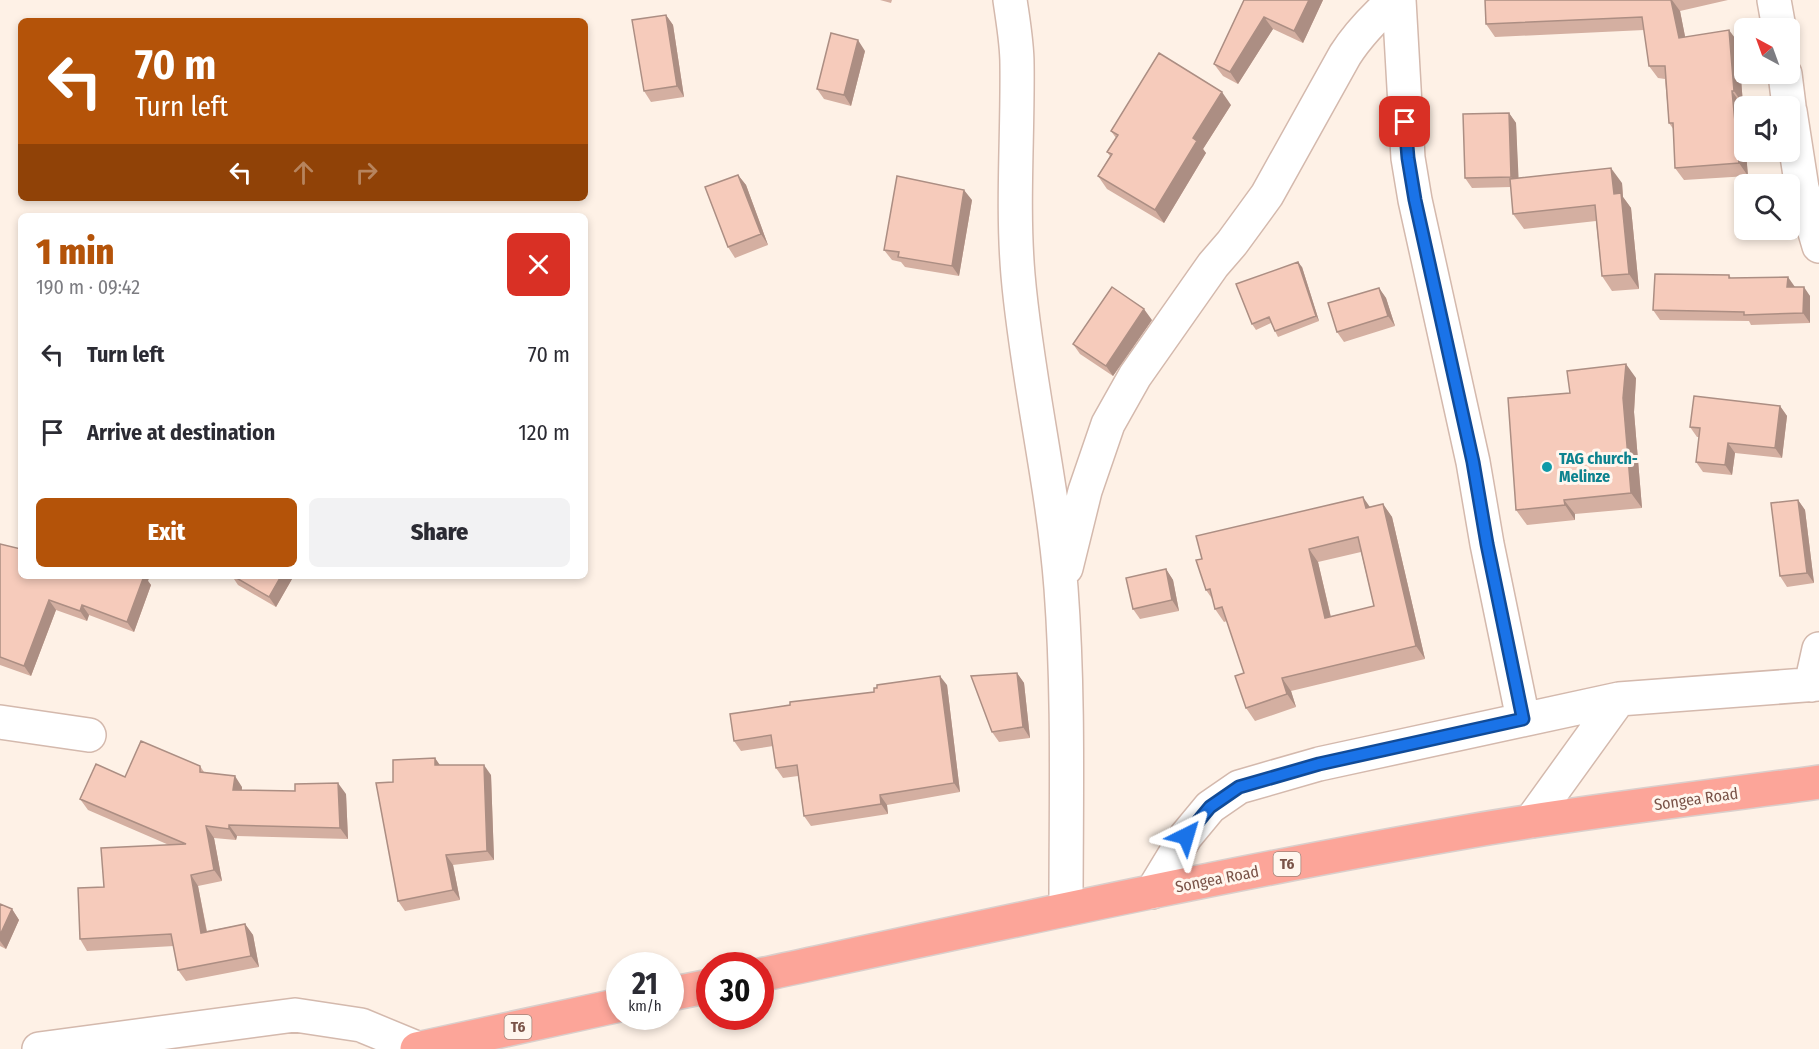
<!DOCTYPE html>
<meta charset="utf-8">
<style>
body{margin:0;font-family:"Fira Sans Condensed",sans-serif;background:#f2f2f3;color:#2b2b33;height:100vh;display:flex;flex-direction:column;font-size:22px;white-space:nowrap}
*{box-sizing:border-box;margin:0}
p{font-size:20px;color:#7c7c81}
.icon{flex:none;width:33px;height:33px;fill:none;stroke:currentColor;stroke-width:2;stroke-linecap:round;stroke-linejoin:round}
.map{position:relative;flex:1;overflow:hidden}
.sheet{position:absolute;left:18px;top:213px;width:570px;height:366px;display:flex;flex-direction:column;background:#fff;border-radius:9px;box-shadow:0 3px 9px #0003}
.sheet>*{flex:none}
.guide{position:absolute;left:18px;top:18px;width:570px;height:183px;border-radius:9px;box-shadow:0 3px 9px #0003;background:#b45309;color:#fff;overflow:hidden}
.needle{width:39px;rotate:319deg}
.fabs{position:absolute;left:1734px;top:18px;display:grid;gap:12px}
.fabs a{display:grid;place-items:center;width:66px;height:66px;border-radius:9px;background:#fff;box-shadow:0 3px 9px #0003;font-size:30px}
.speed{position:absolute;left:606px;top:952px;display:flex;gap:12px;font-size:30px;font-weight:700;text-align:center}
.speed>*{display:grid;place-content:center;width:78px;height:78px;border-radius:50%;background:#fff;box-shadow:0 3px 9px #0003;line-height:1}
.speed small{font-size:15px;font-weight:400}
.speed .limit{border:9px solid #d22;background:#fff;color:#111}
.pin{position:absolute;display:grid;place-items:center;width:51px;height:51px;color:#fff;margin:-26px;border-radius:12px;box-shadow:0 3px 9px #0006}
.me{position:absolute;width:66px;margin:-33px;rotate:40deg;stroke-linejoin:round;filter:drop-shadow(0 0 4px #0008)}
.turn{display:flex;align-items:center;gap:21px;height:126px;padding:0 18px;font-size:27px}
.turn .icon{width:78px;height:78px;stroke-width:2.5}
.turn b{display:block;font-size:42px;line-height:51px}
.lanes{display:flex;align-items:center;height:57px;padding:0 18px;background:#0003;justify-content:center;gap:30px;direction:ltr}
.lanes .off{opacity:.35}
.round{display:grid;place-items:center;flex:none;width:63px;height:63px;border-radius:9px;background:#f2f2f3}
.summary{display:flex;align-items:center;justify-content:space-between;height:102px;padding:0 18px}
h1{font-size:36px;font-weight:800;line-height:45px;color:#b45309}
.action{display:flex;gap:12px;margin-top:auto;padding:12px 18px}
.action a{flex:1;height:69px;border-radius:9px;background:#b45309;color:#fff;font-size:24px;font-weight:800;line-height:69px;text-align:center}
.action a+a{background:#f2f2f3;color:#2b2b33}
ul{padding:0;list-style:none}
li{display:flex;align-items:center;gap:18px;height:78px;padding:0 18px}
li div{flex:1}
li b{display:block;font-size:22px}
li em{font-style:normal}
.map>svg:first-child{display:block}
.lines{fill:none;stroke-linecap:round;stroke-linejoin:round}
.street-casing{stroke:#d4b9ad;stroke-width:36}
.highway-casing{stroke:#dacfcc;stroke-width:36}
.street{stroke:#fff;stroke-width:33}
.highway{stroke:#fca599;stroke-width:33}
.wall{fill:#d4afa1;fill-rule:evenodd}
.shaded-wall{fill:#ac8e83}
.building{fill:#f6cbbb;stroke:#ac8e83;stroke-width:1.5;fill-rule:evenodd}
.route-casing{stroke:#114b97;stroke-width:15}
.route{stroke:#1a73e8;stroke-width:10}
.culture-dot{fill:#0f9aa8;stroke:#fff6ee;stroke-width:2}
.labels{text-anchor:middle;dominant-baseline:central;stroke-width:6;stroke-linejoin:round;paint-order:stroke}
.shield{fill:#fff6ee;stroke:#a2847a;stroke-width:1.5}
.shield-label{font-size:15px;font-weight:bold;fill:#7a5348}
.culture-label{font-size:16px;font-weight:bold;fill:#0d838f;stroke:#fff6ee;text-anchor:start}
.street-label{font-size:16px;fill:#7a5348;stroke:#fff6ee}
</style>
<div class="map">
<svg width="1819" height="1049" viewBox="0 0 1819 1049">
<rect width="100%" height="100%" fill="#fef1e6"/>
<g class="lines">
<g class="street-casing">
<path id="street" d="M1010,0C1013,21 1017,43 1017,64C1018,134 1012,205 1018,275C1027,380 1053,483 1061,588C1069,695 1066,802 1066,909
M1399,0L1408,158L1415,200L1473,462L1487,544L1523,719
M1774,0L1779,28
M1785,74L1789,106
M1790,111L1802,188L1819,246
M1066,568L1085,491L1108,424L1135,376L1213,265L1232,243L1267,195L1345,55C1359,33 1375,17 1394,0
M1811,685L1819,649
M0,722L89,735
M1531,821L1619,699
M1152,892L1186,836L1210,807L1239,787L1319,764L1619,699L1819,684
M39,1049L295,1015L361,1025L419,1049"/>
</g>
<g class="highway-casing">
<path id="highway" d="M760,975C997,924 1233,872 1471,831C1586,811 1703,798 1819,782
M670,994L710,986
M417,1049L620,1005"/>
</g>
<use href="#street" class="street"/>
<use href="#highway" class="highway"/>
</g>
<path class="wall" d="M880,0H892L891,3Z
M1244,0H1323L1303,43L1273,29L1238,84L1223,76L1214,64Z
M1485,0H1728L1680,11L1685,37L1738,42L1743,104H1741L1748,176L1684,180L1675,168L1674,130L1669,123L1665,79L1658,78L1649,66L1644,30L1495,37L1486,24Z
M666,15L673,25L684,97L651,102L644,91Z
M865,51L851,106L824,99L817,89Z
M1231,105L1203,149L1206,153L1164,223L1107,189L1098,176L1110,156L1107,152L1116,138L1111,131Z
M1509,113L1516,123L1518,179L1622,183L1623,197L1631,208L1639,289L1612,291L1602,276L1596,221L1524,229L1513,214L1511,187L1472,188L1465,178Z
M738,175L746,185L768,245L735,258L728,247Z
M972,200L959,276L905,267L901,262L892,260L884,250Z
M1302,267L1319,321L1278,337L1271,323L1256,330L1252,324Z
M1729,275L1731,278L1794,287L1810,296V323L1751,325L1749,321L1660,320L1653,310Z
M1379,288L1386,298L1395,326L1344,342L1337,332Z
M1152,320L1113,376L1080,354L1073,344Z
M1636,378L1634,412L1642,508L1575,514V520L1527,525L1516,510L1570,393Z
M1780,406L1787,416L1782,458L1735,453L1732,475L1703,472L1696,462L1699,437H1697L1690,427Z
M1798,500L1805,510L1814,583L1787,587L1780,576Z
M1383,504L1392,517L1425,659L1291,691L1296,707L1255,721L1246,708L1244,673L1227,621L1224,622L1215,609L1213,600L1206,590L1202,559L1370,507ZM1361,552L1374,606L1331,617L1318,562Z
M0,544L148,581L151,585L134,632L89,615L87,621L56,610L31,676L0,665Z
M1166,569L1173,580L1179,611L1140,619L1133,609Z
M232,576H290L292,579L276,607L238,585Z
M1017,673L1024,683L1030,738L999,742L992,732Z
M947,685L960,792L887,805L888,814L811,826L804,816L798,776L783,778L776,768L773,746L741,751L734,741Z
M435,758L439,765L491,775L494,860L453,865L460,900L405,911L398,901L393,782Z
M200,766L204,772L242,787V790L346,794L348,839L237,836L236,840L214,838L222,881L198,886L207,931L245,924L253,935L259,967L186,981L178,970L174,946L87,951L80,939L104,887L169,845L88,810L80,799L125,777Z
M0,904L12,909L19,920L6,949L0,946Z"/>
<path class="shaded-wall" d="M1309,0H1323L1303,43L1294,31Z
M1671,0H1672L1680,11L1688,51L1679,38Z
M666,15L673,25L684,97L677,86Z
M1264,17L1273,29L1238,84L1230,72Z
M1729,30L1738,42L1743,104L1734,91Z
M858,40L865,51L851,106L844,95Z
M1732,91L1741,104L1744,140V152H1746L1748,176L1739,163Z
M1222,92L1231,105L1203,149L1206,153L1164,223L1155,210L1193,138Z
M1509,113L1516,123L1519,187L1511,177Z
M1611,168L1622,183L1623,197L1631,208L1639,289L1629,274L1614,194Z
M738,175L746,185L768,245L761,234Z
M964,190L972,200L959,276L952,266Z
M1298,262L1302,267L1319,321L1316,316Z
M1788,277L1795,287H1787Z
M1804,287L1810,296V323L1803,313Z
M1379,288L1386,298L1395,326L1388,316Z
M1144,309L1152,320L1113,376L1106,366Z
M1626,364L1636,378L1634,412L1642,508L1631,493L1623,398Z
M1780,406L1787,416L1782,458L1775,448Z
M1728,443L1735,453L1732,475L1725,465Z
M1363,497L1372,510L1366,508Z
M1564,500L1575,514V520L1565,505Z
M1798,500L1805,510L1814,583L1807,573Z
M1383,504L1392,517L1425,659L1416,646Z
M1309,549L1318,562L1334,631L1325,618Z
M1166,569L1173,580L1179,611L1172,600Z
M142,576H150L148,581L151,585L134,632L127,622Z
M281,576H290L292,579L276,607L269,597Z
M49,600L56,610L31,676L24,666Z
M82,605L89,615L87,621L80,611Z
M1017,673L1024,683L1030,738L1023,727Z
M940,676L947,685L960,792L954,783Z
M1282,678L1291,691L1296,707L1287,694Z
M435,758L442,768L435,765Z
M484,765L491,775L494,860L487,851Z
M235,776L242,787L241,801L233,790Z
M338,783L346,794L348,839L340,828Z
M880,795L887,805L888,814L881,804Z
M229,825L237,836L236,840L229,829Z
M206,826L214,838L222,881L214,870Z
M446,855L453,865L460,900L453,890Z
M191,875L198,886L209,944L201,933Z
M12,909L19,920L6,949L0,941V935Z
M245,924L253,935L259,967L251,956Z"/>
<path class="building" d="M1244,0H1309L1294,31L1264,17L1230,72L1214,64Z
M1485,0H1671L1679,38L1729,30L1734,91H1732L1739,163L1675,168L1673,123H1669L1665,66H1649L1642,17L1486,24Z
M666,15L677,86L644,91L632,20Z
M831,33L858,40L844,95L817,89Z
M1159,53L1222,92L1193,138L1197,141L1155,210L1098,176L1112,154L1107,152L1118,135L1111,131Z
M1509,113L1511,177L1465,178L1463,114Z
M1611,168L1614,194L1621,193L1629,274L1602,276L1595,205L1513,214L1510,179Z
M738,175L761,234L728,247L705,187Z
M897,176L964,190L952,266L898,257L899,252L884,250Z
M1298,262L1316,316L1275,331L1269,317L1252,324L1236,284Z
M1655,274L1729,275V278L1788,277L1787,287H1804L1803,313L1744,315V312L1653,310Z
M1112,287L1144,309L1106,366L1073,344Z
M1379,288L1388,316L1337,332L1328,303Z
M1626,364L1623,398L1631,493L1564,500L1565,505L1516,510L1508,398L1570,393L1567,371Z
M1694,396L1780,406L1775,448L1728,443L1725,465L1696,462L1700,428L1690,427Z
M1363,497L1366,508L1383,504L1416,646L1282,678L1287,694L1246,708L1235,676L1244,673L1222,607L1215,609L1210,589L1206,590L1196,560L1202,559L1196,536ZM1358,537L1374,606L1325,618L1309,549Z
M1798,500L1807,573L1780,576L1771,503Z
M0,544L21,549V576H144L127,622L82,605L80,611L49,600L24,666L0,657Z
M1166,569L1172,600L1133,609L1126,578Z
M233,576H281L269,597Z
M1017,673L1023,727L992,732L971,676Z
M940,676L954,783L880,795L881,804L804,816L797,765L776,768L771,735L734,741L730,714L790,705V702L874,692V688H877V685Z
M141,741L200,766V772L235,776L233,790L295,791V784L338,783L340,828L229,825V829L206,826L214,870L191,875L201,933L245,924L251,956L178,970L171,934L80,939L78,888L104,887L101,848L186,844L80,799L96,764L125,777Z
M435,758V765H484L487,851L446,855L453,890L398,901L376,783L393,782V760Z
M0,904L12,909L0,935Z"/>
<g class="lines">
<g class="route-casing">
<path id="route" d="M1186,836L1210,807L1239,787L1319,764L1523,719L1487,544L1473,462L1415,200L1408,158L1405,122"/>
</g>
<use href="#route" class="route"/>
</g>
<circle class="culture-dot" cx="1547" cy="467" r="6"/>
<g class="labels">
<g class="shield">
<rect x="1273.5" y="852" width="27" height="24" rx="4.5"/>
<rect x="504.5" y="1015" width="27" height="24" rx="4.5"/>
</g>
<g class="shield-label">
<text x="1287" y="864">T6</text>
<text x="518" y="1027">T6</text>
</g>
<g class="culture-label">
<text x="1559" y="458">TAG church-<tspan x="1559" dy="18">Melinze</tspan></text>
</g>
<g class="street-label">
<text transform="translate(1696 799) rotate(-8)">Songea Road</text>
<text transform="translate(1217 879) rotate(-11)">Songea Road</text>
</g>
</g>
</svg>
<div class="fabs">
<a><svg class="needle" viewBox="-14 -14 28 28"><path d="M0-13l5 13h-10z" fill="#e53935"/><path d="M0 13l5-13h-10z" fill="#7c7c81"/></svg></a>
<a><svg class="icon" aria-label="sound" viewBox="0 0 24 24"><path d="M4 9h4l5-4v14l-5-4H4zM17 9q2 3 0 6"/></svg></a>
<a><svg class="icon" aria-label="search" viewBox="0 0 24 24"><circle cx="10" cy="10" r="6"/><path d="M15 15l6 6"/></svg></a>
</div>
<div class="speed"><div>21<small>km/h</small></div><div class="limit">30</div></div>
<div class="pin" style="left:1405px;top:122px;background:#d93025"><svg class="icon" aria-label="arrive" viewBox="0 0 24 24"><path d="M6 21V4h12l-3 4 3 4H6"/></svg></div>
<svg class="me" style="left:1186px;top:836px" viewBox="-20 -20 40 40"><path d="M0-17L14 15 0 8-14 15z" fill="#1a73e8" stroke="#fff" stroke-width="4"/></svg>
<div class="guide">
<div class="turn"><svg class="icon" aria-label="left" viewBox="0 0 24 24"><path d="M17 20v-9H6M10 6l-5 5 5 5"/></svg><div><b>70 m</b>Turn left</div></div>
<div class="lanes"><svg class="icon" aria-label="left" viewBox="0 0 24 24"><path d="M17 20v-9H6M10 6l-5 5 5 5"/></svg><svg class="icon off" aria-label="ahead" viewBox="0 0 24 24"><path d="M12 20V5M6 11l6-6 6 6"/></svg><svg class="icon off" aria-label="right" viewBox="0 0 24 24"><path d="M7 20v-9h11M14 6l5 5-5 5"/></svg></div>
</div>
<section class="sheet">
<div class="summary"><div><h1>1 min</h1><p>190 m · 09:42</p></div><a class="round" style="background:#d93025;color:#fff"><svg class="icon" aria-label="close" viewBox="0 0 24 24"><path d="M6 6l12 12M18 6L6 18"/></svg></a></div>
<ul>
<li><svg class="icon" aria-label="left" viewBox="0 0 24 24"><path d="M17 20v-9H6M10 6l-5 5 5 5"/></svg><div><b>Turn left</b></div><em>70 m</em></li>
<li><svg class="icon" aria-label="arrive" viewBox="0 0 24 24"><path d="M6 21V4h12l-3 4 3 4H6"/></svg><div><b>Arrive at destination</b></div><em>120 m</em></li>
</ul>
<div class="action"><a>Exit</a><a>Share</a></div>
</section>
</div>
